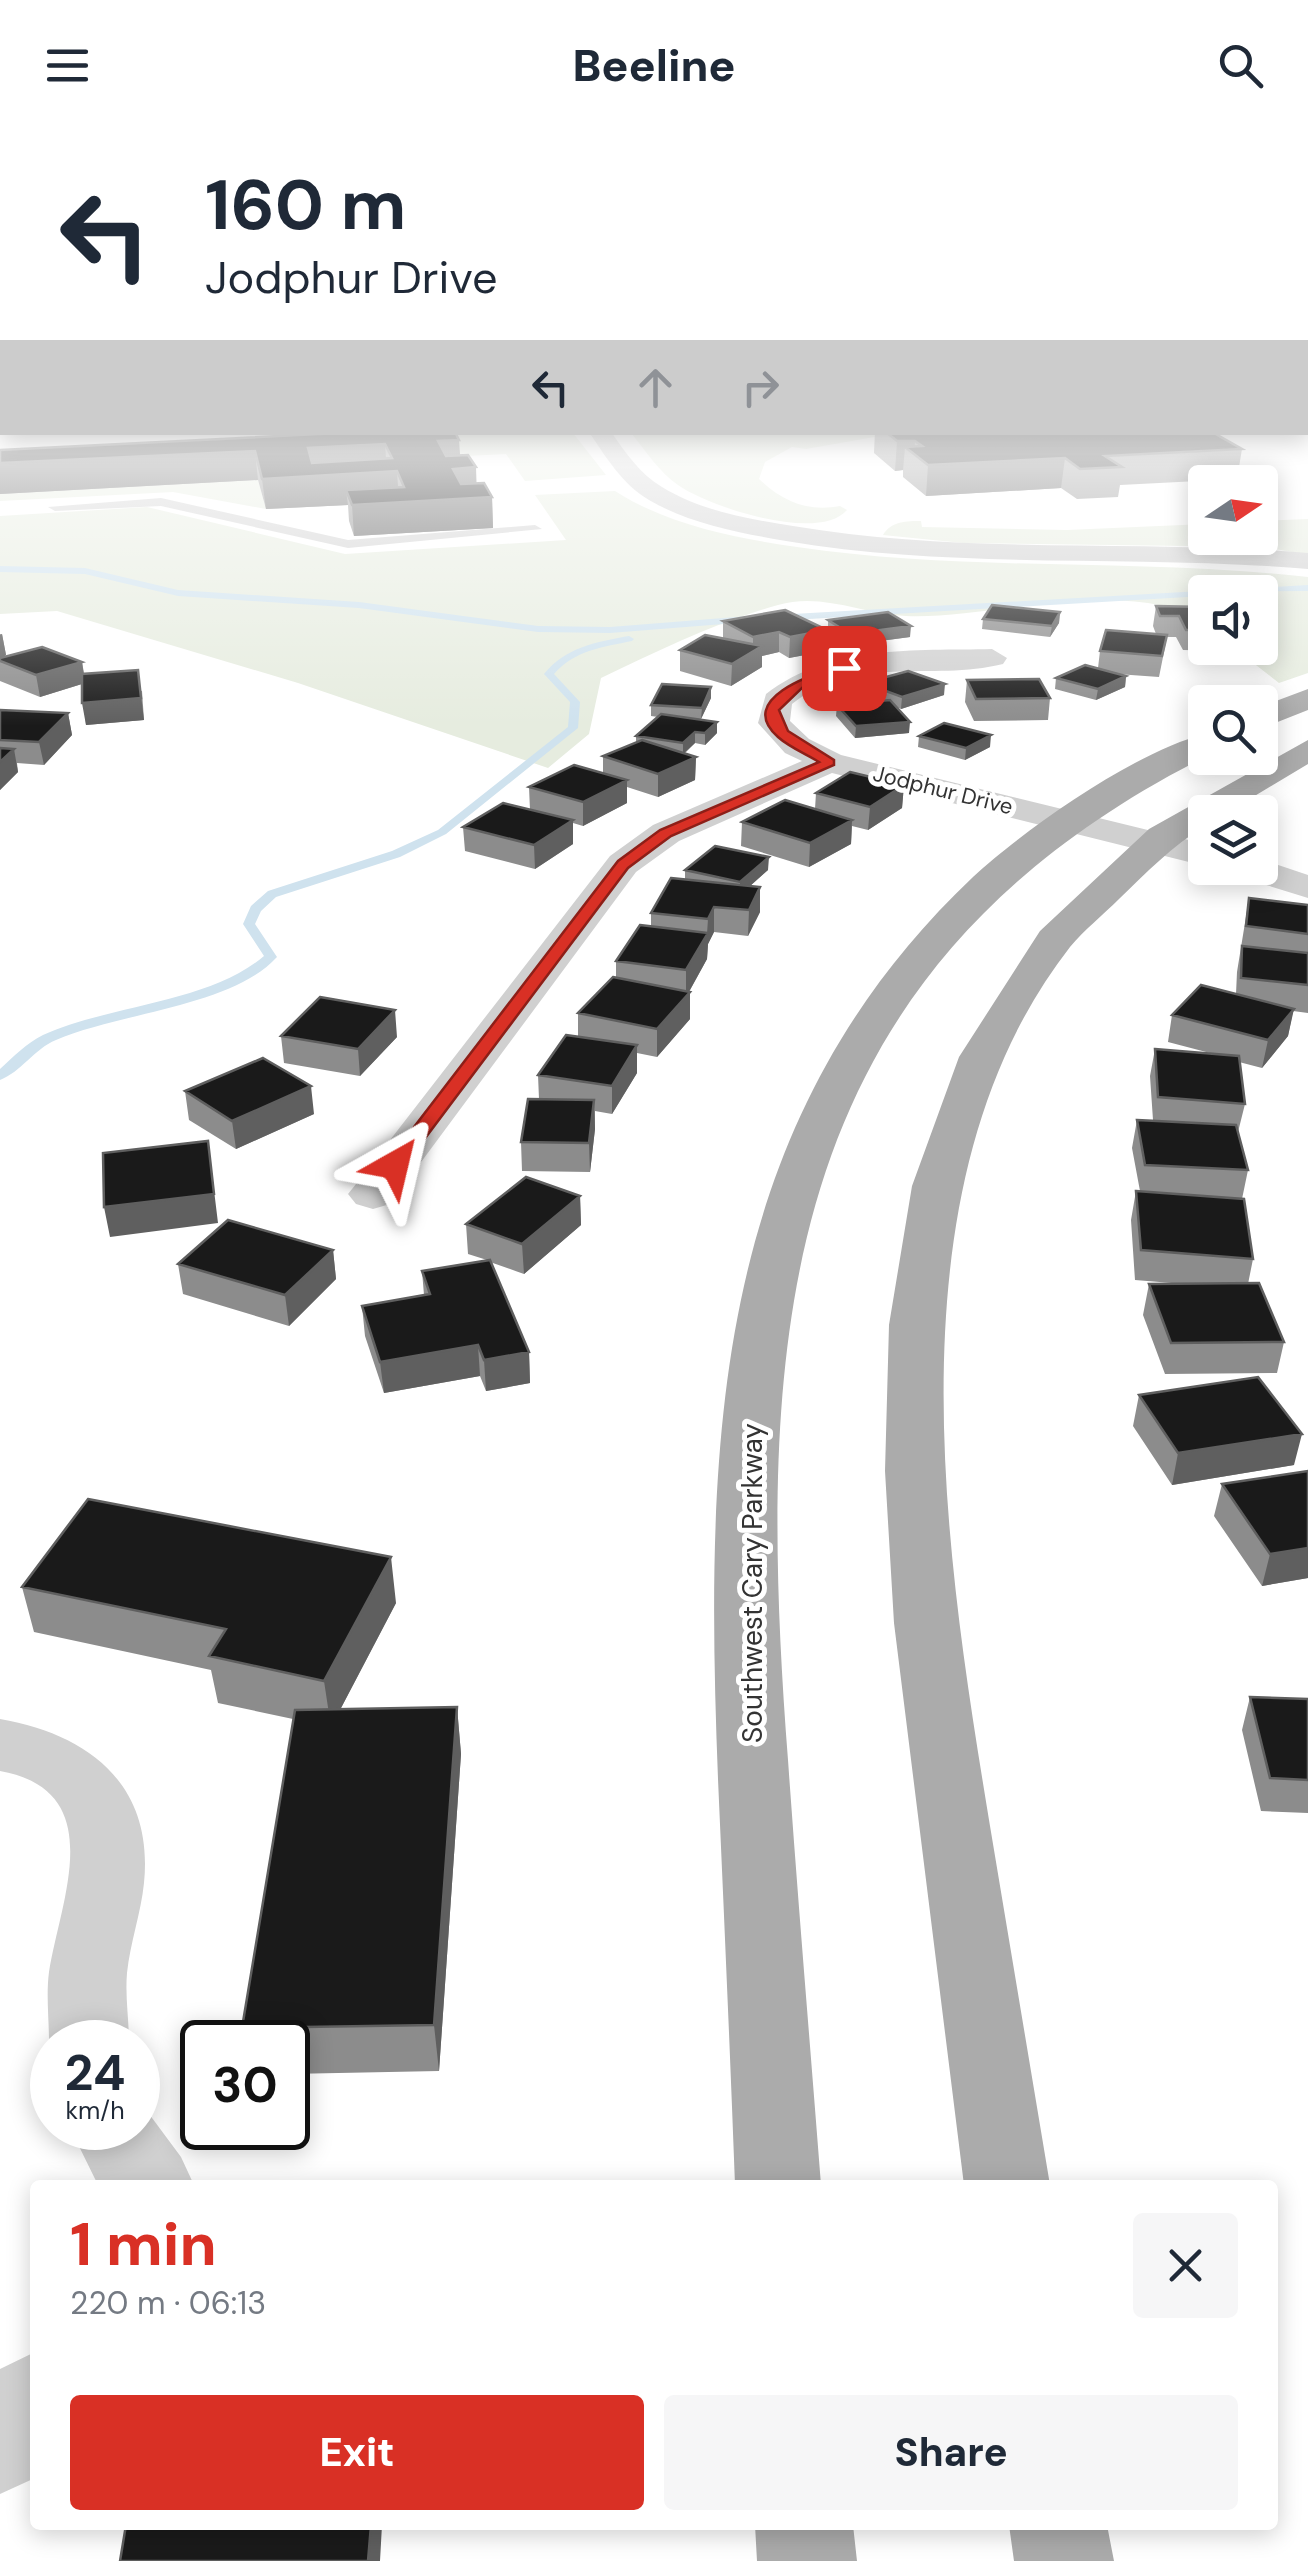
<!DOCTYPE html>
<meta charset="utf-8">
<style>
body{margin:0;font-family:"DM Sans",sans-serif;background:#f6f6f7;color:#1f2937;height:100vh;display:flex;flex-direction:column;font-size:38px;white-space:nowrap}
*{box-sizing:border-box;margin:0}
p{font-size:32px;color:#747a83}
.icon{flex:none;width:55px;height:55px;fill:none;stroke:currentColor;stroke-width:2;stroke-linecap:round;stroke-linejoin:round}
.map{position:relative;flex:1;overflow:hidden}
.sheet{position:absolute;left:30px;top:2050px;width:1248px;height:350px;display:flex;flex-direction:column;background:#fff;border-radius:10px;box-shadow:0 5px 25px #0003}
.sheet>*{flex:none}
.guide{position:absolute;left:0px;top:0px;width:1310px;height:305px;box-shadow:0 5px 25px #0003;background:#fff;color:#1f2937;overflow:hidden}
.needle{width:65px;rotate:77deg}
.tools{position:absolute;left:1188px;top:335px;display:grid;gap:20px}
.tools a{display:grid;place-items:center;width:90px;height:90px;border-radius:10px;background:#fff;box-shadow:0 5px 25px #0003;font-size:50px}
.speed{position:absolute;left:30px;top:1890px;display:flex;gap:20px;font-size:50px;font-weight:700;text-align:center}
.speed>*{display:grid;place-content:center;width:130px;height:130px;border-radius:50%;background:#fff;box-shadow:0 5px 25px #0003;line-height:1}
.speed small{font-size:25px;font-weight:400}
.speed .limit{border:5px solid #111;border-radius:15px;background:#fff;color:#111}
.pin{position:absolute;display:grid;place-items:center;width:85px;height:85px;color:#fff;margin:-42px;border-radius:20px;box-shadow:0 5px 15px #0006}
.me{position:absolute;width:110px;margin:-55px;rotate:37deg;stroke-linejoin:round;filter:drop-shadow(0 0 8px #0008)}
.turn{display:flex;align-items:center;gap:35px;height:210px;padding:0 40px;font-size:45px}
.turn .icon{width:130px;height:130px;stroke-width:2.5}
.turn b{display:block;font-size:70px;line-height:85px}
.lanes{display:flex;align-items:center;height:95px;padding:0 40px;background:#0003;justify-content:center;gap:50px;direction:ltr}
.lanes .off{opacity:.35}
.round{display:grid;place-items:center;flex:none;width:105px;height:105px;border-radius:10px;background:#f6f6f7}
.summary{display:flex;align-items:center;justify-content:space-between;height:170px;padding:0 40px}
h1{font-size:60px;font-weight:800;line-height:75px;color:#d93025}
.button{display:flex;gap:20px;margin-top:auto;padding:20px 40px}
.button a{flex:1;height:115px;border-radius:10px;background:#d93025;color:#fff;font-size:40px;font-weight:800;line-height:115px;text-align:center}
.button a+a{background:#f6f6f7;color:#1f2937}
header{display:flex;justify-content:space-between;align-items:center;height:130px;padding:0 40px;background:#fff;font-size:45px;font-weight:800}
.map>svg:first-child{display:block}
.green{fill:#e6ecdf}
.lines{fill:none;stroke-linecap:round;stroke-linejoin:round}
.stream{fill:#cfe2ee;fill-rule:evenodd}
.service{fill:#d0d0d0;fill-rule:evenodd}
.minor{fill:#d0d0d0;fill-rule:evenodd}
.primary{fill:#ababab;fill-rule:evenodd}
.wall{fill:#8c8c8c}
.shaded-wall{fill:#5f5f5f}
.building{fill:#1a1a1a;stroke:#5f5f5f;stroke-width:2.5;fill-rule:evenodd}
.route{fill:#d93025;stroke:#8d1f18;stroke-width:2.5}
.labels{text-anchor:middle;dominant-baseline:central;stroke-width:10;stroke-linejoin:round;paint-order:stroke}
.far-street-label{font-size:22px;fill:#333;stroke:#fff}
.street-label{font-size:28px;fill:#333;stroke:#fff}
</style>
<header><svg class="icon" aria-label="menu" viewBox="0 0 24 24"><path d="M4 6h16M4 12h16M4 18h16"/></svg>Beeline<svg class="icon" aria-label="search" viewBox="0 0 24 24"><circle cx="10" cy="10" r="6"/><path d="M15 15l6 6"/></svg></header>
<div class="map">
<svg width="1308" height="2431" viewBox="0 0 1308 2431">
<rect width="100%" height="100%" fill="#fff"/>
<path class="green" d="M469,302L573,303L606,345L525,351L506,324L0,350V330Z
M631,303H897L806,319L792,317L765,332L759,349C783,372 808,382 840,376L847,380C819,413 709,377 678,355C660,343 645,320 631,303Z
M258,350L266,379L173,362L0,371V364Z
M615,361C668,395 735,408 797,417C966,442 1138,428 1308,447V543L1279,553L1234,518H1260V462H1205V495C1137,443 988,490 906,486C863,484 821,462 778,475C717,492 658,521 601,548L589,604L548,638L298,553L57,481L0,484V386L147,377L345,424L566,410L535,365Z
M1308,389V425L1264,417L963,413L883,405C891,391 907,391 921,391L922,397L1067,400L1205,394V408H1260V391Z"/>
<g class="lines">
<path class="stream" d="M0,436L85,438L178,460L359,472L538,496L610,497L749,486L754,489L749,492L610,503L538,502L359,478L178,466L85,444L0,442Z
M1308,455V461L1205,462V466L775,491L770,488L775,485Z
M629,506L634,509L632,511C603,517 575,520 554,544L580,572L578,598L446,704L400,727L276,767L261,781L255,794L277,827C233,876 118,883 56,910C34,919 21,942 0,950V939C13,927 27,913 43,905C109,875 209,873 264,826L243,794L251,776L268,761L392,721L438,700L568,597L570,572L544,544C566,517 596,512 629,506Z"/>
<path class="service" d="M161,368L348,410L535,395L542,399L348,418L161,376L55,381L48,377Z"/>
<path class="minor" d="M589,302H611C626,323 640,344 662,357C701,381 748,389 793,396C963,425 1137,409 1308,423V439C1134,424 958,440 786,411C740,403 690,394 649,370C622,354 606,327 589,302Z
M992,519L1007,528L1003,534C930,552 857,523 792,574L790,591L809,609L841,625L1205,714V736L832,643L679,711L636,742L390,1074L373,1079L356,1074L348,1064L356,1054L610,726L653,695L802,631L785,623L758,593L766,564C831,514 914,521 992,519Z
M1260,729L1308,745V768L1237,746L1231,738H1260Z
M0,1589C88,1604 154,1654 144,1753C141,1783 130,1813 127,1843C125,1866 129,1890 129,1912H52V1920L49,1912C49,1889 46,1865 49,1842C60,1771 111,1661 0,1641Z
M138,1969L181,2027L194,2055H98L70,1998H138Z
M35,2222V2348L0,2364V2239Z"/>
<path class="primary" d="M1308,559V580L1260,599V577Z
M1205,604V627C776,844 755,1201 788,1630C798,1772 810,1913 821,2055H735C730,1920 724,1784 718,1649C705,1312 710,996 973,747C1025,699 1136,621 1205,604Z
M1308,610V634L1228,682H1205V696C1172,716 1147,742 1119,769C1103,785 1084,800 1070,817C885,1054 945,1422 990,1696C1010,1816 1030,1935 1050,2055H964L894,1493L885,1341L889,1195L912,1056L959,927L1040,801L1149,699Z
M755,2395H853L857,2431H757Z
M1009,2395H1107L1114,2431H1014Z"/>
</g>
<path class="wall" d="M2,275V297L0,296V276Z
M360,302L460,325L476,337V353L492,367L493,398L354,406L349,391L348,375L266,379L258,350L0,364V320Z
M875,302H1212L1242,319L1237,349L1120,355L1118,367L1077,369L1061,358L926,366L903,347V340L895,341L874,323Z
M1156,476L1205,477V518H1237V521L1183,520L1176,507H1167L1159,547L1117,544L1126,546L1125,557L1096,570L1055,559L1056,548L1098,538L1100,521L1156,504L1153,496Z
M1060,482L1059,493L1050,507L982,499L983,489Z
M828,490L910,507L850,515L828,501Z
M723,491L827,500L826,521L789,528L779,522L762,526V537L731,556L680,541V520L723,508Z
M0,504H2L6,525L1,528L82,532L84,543L142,561L144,590L86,595L82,554L40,567L0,551Z
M967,550L1050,568L1048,590L974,591L965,572Z
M864,553L944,565L901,579L896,577L909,603L855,608L836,586L837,575L881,571L863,565Z
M711,557V568L701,589L717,603L705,615L695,613L684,624L696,627L695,650L658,667L627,657V673L583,696L573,693V714L535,739L465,721L463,697L530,680L529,657L603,643V626L636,613V606L658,587L651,586V575Z
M0,580L68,583L72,605L44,635L17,633L18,642L0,660Z
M919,606L990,617L965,630L918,617Z
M904,655L902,678L868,700L852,696L851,714L809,737L741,716L742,692L815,679L816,663Z
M685,740H768L750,756L760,757V782L748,806L714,802L708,814L707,829L689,862L690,889L657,927L637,923V943L612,984L595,981V999L590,1042L522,1041L521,1012L539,969L538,945L578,907V883L616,848V831L651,796V783L685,749Z
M1249,768L1308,775V883L1293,881L1288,906L1262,938L1239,932L1245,974L1238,1002L1248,1040L1242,1069L1253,1129L1248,1154L1284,1212L1277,1243L1165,1244L1143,1185L1149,1154H1184L1135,1150L1131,1090L1136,1061H1140L1132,1018L1137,990H1153L1150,946L1155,919L1210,923L1168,912L1172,885L1236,864L1237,842Z
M281,906L397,907L360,946L284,933Z
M185,961L314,984L236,1019L189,990Z
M580,1066L581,1095L524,1144L490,1132L529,1222L530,1253L486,1261L480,1246L384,1263L365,1206L362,1176L424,1165L422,1141L487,1130L468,1124L466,1094Z
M333,1120L336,1149L289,1196L183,1164L178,1134Z
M1139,1265L1294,1335L1172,1355L1133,1296Z
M1308,1341V1448L1262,1456L1214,1386L1222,1354Z
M22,1457L396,1473L340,1580L457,1577L461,1624L439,1941L288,1944V1912H245L242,1898L293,1589L218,1573L211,1540L34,1502Z
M1250,1567L1308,1569V1683L1261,1681L1242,1600Z"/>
<path class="shaded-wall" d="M459,310L461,338L476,337L477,368L454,369L438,311Z
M897,311H915L914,324L905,317L903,340L895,341Z
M385,314L387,342L397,341L399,372L346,360L348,375L266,379L262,349L308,318Z
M255,321L258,350L0,364V333Z
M1065,328L1061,358L926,366L928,335Z
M492,367L493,398L354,406L352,375Z
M1060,482L1059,493L1050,507L1052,496Z
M911,496L910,507L850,515V504Z
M827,500L826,521L789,528L790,507Z
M779,502V522L762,526V537L731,556L732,534L753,522V507Z
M2,504L6,525L0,529V505Z
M82,532L85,553L40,567L36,545Z
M138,540L144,590L86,595L82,573Z
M1126,546L1125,557L1096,570L1098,559Z
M945,554L944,565L901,579L902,567Z
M711,557V568L701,589L702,578Z
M68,583L72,605L44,635L39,612Z
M717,592V603L705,615V603Z
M910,592L909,603L855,608L856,596Z
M695,602V613L683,624V613Z
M991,605L990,617L965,630L966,618Z
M14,619L18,642L0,660V632Z
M696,627L695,650L658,667V644Z
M627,650V673L583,696V672Z
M904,655L902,678L868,700L870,677Z
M573,690V714L535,739L534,715Z
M852,690L851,714L809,737L810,713Z
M769,727L768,740L740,765V752Z
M760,757V782L748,806L749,780Z
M714,777V802L708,814L707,829L686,867V840L707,804L708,789Z
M690,862V889L657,927V899Z
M1294,879L1288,906L1262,938L1268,910Z
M395,880L397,907L360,946L358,919Z
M637,915V943L612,984V956Z
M311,956L314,984L236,1019L232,991Z
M594,970L595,999L590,1042L589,1013Z
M208,1011L218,1093L110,1107L104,1077Z
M580,1066L581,1095L524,1144L522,1114Z
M333,1120L336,1149L289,1196L285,1165Z
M478,1215L480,1246L384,1263L380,1232Z
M529,1222L530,1253L486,1261L484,1230Z
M1302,1304L1294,1335L1172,1355L1178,1323Z
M1308,1418V1448L1262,1456L1270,1424Z
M391,1427L396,1473L331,1597L324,1551Z
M457,1577L461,1624L439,1941L434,1895Z
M371,2395H382L380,2431H368Z"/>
<path class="building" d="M360,302H455L459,310L438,311L446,326L468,325L476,337L453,339L461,354L484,353L492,367L352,375L346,360L404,357L397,341L262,349L255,321L0,333V320ZM385,314L392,328L312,333L308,318Z
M886,302H1212L1242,319L1105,326L1122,337L1080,339L1065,328L928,335L905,317L922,316L915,311H897Z
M992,475L1060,482L1052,496L983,489Z
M1156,476L1205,477V500H1186L1179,486H1160Z
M785,480L827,500L790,507L779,502L753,507L723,491Z
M888,482L911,496L850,504L828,490Z
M1106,500L1167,505L1162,526L1100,521Z
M705,505L762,516L732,534L680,520Z
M42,517L82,532L36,545L0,531V528Z
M1085,535L1126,546L1098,559L1056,548Z
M138,540L141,568L82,573V544Z
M908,541L945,554L902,567L864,553Z
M1039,549L1050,568L976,569L967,550Z
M662,554L711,557L702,578L651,575Z
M890,570L910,592L856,596L837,575Z
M0,580L68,583L39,612L0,610Z
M661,584L717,592L705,603L695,602L683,613L636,606Z
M944,593L991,605L966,618L919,606Z
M642,610L696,627L658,644L603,626Z
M0,618L14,619L0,632Z
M574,635L627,650L583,672L529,657Z
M850,642L904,655L870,677L816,663Z
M785,670L852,690L810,713L742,692Z
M503,673L573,690L534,715L463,697Z
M715,716L769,727L740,752L685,740Z
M671,748L760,757L749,780L714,777L708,789L651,783Z
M1249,768L1308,775V804L1246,796Z
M640,795L708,803L686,840L616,831Z
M1242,816L1308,823V855L1241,848Z
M613,847L690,862L657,899L578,883Z
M1201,855L1294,879L1268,910L1172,885Z
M320,867L395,880L358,919L281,906Z
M566,905L637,915L612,956L538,945Z
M1155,919L1239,926L1245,974L1158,967Z
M263,928L311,956L232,991L185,961Z
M528,969L594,970L589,1013L521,1012Z
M1137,990L1236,995L1248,1040L1145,1035Z
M208,1011L214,1064L104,1077L103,1023Z
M526,1047L580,1066L522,1114L466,1094Z
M1136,1061L1244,1069L1253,1129L1141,1120Z
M228,1090L333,1120L285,1165L178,1134Z
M490,1130L529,1222L484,1230L478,1215L380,1232L362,1176L430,1164L422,1141Z
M1259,1153L1284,1212L1171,1213L1149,1154Z
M1258,1247L1302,1304L1178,1323L1139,1265Z
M1308,1341V1418L1270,1424L1222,1354Z
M88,1369L391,1427L324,1551L209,1526L226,1499L22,1457Z
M1250,1567L1308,1569V1650L1270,1648Z
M457,1577L434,1895L242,1898L295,1580Z
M126,2395H371L368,2431H120Z"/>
<linearGradient id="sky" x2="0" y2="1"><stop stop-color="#9ec6ea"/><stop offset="0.43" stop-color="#fff"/><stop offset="1" stop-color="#fff" stop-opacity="0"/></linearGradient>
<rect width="1308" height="596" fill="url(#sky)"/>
<path class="route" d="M839,536L850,538L805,555L779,580L788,601L834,630V635L671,706L628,738L402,1039H388V1031L618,731L660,700L819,632C806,624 789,617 778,607C735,569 813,544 839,536Z"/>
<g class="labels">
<g class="far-street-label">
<text transform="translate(943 660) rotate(14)">Jodphur Drive</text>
</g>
<g class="street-label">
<text transform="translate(752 1453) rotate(-90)">Southwest Cary Parkway</text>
</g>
</g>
</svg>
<div class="tools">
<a><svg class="needle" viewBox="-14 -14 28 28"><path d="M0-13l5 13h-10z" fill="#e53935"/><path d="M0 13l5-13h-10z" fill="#747a83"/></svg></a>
<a><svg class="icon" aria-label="sound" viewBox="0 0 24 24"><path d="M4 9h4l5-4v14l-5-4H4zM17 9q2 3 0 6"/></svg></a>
<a><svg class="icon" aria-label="search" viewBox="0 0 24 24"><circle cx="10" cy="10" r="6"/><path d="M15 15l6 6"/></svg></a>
<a><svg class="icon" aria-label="layers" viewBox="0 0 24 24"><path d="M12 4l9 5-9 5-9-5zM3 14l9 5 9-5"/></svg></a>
</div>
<div class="speed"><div>24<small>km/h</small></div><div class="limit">30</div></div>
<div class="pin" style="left:844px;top:538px;background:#d93025"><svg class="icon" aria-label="arrive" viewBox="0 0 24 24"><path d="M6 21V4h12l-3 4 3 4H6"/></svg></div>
<svg class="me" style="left:395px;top:1035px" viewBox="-20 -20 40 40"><path d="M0-17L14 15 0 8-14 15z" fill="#d93025" stroke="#fff" stroke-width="4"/></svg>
<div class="guide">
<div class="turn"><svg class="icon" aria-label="left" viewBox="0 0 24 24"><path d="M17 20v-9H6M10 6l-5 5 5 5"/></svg><div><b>160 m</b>Jodphur Drive</div></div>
<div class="lanes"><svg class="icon" aria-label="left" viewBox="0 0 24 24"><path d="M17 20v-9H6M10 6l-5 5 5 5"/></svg><svg class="icon off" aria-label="ahead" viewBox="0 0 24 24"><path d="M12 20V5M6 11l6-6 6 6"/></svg><svg class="icon off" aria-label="right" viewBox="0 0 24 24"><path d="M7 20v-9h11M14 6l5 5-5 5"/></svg></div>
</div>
<section class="sheet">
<div class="summary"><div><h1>1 min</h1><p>220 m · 06:13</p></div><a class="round"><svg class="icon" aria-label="close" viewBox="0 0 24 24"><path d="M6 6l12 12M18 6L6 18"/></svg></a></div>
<div class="button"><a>Exit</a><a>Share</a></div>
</section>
</div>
